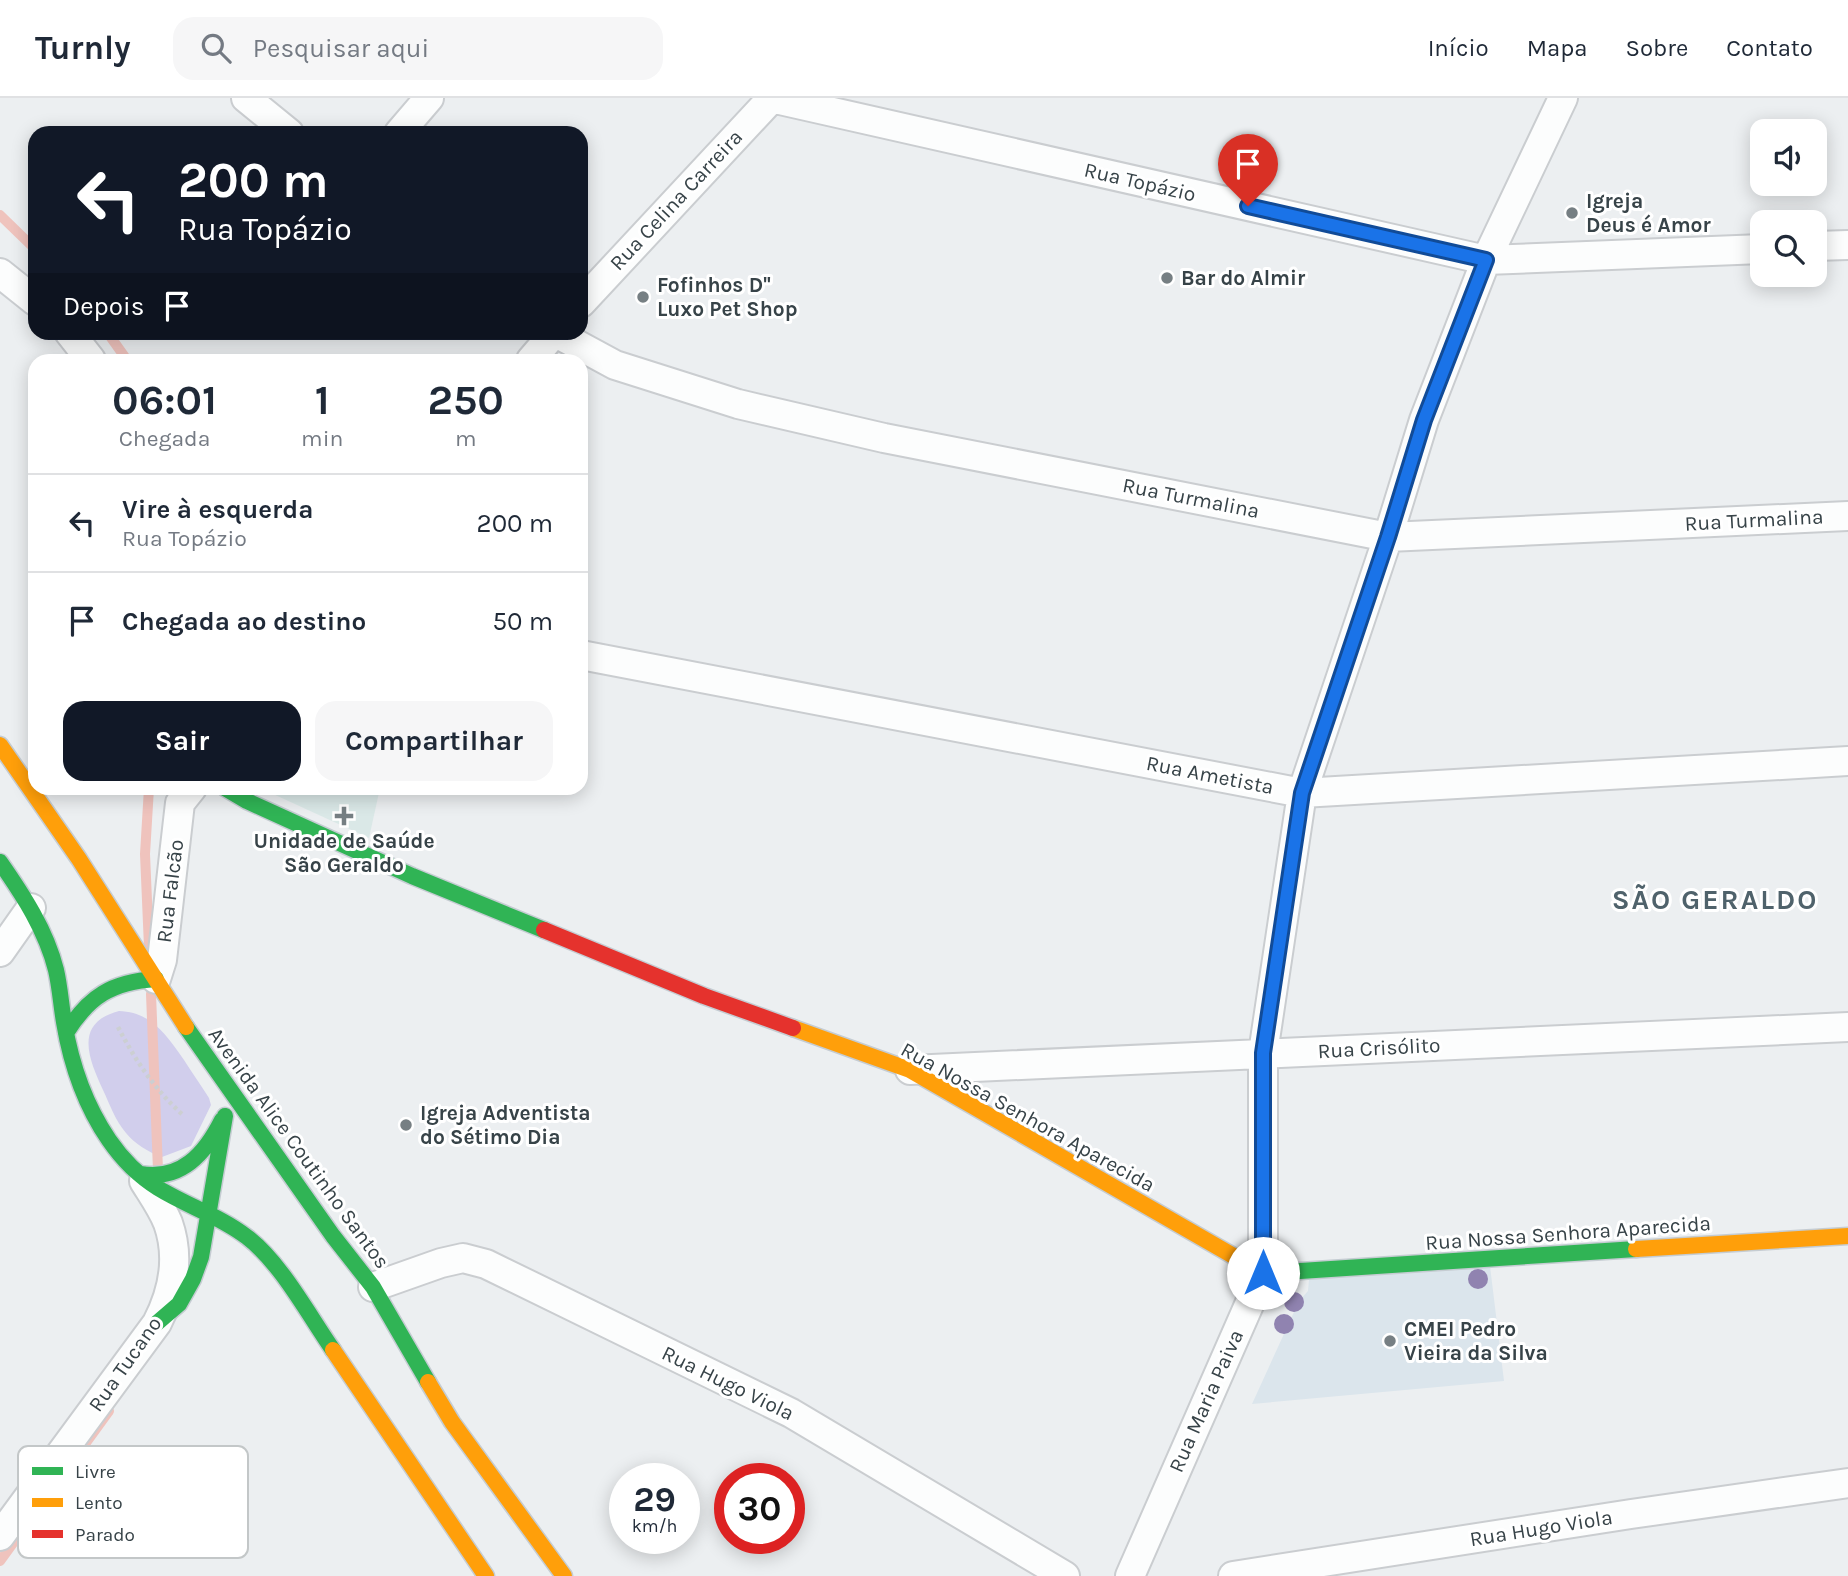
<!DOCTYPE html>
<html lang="pt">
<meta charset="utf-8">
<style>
body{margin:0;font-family:Karla,sans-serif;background:#f6f6f7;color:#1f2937;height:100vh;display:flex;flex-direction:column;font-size:26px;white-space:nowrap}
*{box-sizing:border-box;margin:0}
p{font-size:23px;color:#747a83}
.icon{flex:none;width:38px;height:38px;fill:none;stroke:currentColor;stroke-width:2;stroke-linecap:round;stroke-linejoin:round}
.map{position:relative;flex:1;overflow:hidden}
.sheet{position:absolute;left:28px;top:256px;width:560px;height:441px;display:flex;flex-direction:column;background:#fff;border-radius:21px;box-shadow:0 4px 18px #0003}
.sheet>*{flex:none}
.hud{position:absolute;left:28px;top:28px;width:560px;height:214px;border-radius:21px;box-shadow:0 4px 18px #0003;background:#111827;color:#fff;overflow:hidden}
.controls{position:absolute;left:1750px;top:21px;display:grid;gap:14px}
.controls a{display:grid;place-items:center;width:77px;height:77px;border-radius:14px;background:#fff;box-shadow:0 4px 18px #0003;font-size:35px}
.speed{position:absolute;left:609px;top:1365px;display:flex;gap:14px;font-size:35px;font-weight:700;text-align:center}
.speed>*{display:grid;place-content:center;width:91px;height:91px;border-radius:50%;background:#fff;box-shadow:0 4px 18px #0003;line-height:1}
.speed small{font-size:18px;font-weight:400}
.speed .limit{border:10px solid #d22;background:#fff;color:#111}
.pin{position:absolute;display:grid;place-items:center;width:60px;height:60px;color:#fff;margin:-72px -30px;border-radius:50% 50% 50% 0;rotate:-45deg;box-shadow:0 0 7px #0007}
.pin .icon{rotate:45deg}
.me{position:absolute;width:77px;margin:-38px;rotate:0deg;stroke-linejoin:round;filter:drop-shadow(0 0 5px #0008)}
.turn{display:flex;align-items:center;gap:24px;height:147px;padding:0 35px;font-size:32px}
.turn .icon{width:91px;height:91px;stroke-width:2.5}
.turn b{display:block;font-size:49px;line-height:60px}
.then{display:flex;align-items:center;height:66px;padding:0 35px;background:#0003;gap:14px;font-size:26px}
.eta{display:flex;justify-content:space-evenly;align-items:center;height:119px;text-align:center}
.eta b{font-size:42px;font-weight:700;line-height:49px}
.cta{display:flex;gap:14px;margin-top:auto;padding:14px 35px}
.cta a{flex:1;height:80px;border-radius:21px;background:#111827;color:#fff;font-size:28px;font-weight:700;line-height:80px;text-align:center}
.cta a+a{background:#f6f6f7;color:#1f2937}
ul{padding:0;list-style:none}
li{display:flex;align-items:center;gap:21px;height:98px;padding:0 35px;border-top:2px solid #e0e1e3}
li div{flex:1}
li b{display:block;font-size:26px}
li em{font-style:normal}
header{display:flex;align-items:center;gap:42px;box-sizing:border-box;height:98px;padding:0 35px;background:#fff;border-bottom:2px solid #e0e1e3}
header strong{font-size:33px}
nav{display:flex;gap:38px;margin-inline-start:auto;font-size:24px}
.search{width:490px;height:63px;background:#f6f6f7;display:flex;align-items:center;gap:18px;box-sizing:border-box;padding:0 24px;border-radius:21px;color:#747a83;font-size:26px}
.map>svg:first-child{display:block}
.education{fill:#dbe5ec}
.medical{fill:#dae8e7}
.green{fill:#d1ceec}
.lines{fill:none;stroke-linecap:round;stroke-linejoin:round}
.stream{stroke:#efc3bd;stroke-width:10}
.street-casing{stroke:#cacdd0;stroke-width:32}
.fast-casing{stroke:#c5ccd2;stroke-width:19}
.slow-casing{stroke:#c5ccd2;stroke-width:19}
.jam-casing{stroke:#c5ccd2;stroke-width:19}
.path{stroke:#cccfd2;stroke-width:4.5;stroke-dasharray:3.5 3.5;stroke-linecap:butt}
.street{stroke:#fcfdfd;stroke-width:28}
.fast{stroke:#30b455;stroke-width:16}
.slow{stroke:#ff9f0a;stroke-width:16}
.jam{stroke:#e5322d;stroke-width:16}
.tree{fill:#9083b0}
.route-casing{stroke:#114b97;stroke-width:18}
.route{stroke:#1a73e8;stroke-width:12}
.poi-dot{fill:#767f83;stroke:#fff;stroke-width:2.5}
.labels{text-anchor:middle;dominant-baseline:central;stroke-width:6;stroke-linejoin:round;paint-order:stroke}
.street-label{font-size:21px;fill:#374348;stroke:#fff}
.poi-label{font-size:21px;font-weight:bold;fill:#374348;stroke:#fff;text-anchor:start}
.district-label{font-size:28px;font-weight:bold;letter-spacing:2px;fill:#4f626b;stroke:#fff}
.key{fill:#fff;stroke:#c3c7c8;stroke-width:2}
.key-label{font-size:19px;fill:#374348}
</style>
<header>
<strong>Turnly</strong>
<div class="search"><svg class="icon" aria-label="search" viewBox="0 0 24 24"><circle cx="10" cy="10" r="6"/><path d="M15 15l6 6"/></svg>Pesquisar aqui</div>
<nav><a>Início</a><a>Mapa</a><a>Sobre</a><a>Contato</a></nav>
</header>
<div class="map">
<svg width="1848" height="1478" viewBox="0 0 1848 1478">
<rect width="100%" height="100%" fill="#eceff1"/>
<path class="education" d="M1490,1168L1504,1283L1252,1306L1299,1203L1308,1193L1309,1181Z"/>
<path class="medical" d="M260,690H380L369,740Z"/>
<path class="green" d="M119,913C152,914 167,938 184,962C192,975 201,987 209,1000L211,1007L191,1048L162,1059C148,1054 135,1046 126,1035C115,1022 110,1007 103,992C89,961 73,925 119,913Z"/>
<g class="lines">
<path class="stream" d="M0,117L35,151
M107,234L127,262
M149,849L145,756L149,690
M151,896L158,1072
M0,1463L109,1313"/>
<g class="street-casing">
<path id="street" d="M246,0L289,35
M771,0L1486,162L1762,151
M399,35L429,0
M1815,148L1848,147
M0,175L35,203
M581,205L772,0
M69,234L91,262
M554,234L615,267L738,306L884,340L1388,439L1848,418
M531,262L555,234
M581,557L1302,695L1848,663
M0,854L31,810
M156,881L162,862L180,705L192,690
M910,972L1848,929
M373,1189L441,1165L463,1160L486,1166L791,1315L1065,1478
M0,1438L157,1225C173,1194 180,1159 168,1125C162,1110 152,1096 144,1083
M1130,1478L1263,1175V955L1302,695L1388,439L1424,322L1486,162L1563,0
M1233,1478L1631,1416L1848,1385"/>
</g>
<g class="fast-casing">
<path id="fast" d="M225,690L247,703L412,778L544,832
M0,764C23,797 46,832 56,872C60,889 61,907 64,924C71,966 85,1007 109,1042C122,1061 139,1078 158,1090C187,1108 220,1118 247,1139C281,1165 308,1216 333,1252
M186,929L333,1138L373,1189L428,1284
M66,935C89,898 112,884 156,881
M140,1076C181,1083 205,1056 222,1022
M1285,1174L1636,1151
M157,1225L179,1206L193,1181L201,1159L225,1018"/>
</g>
<g class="slow-casing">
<path id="slow" d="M0,647L79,761L186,929
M793,930L910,972L1263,1175L1285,1174
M1636,1151L1848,1138
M333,1252L486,1478
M428,1284L452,1324L564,1478"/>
</g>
<g class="jam-casing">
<path id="jam" d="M544,832L704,898L793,930"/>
</g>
<path class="path" d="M118,929C135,962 155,992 183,1017"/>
<use href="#street" class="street"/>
<use href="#fast" class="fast"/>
<use href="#slow" class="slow"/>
<use href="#jam" class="jam"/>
</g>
<g class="tree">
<circle cx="1478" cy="1181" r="10"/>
<circle cx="1294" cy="1204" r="10"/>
<circle cx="1284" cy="1226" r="10"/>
</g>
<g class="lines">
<g class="route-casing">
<path id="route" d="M1248,108L1486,162L1424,322L1388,439L1302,695L1263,955V1175"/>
</g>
<use href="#route" class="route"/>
</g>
<g class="poi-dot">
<circle cx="1572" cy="115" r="7"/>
<circle cx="1167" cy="180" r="7"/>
<circle cx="643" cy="199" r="7"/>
<path d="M340.5 707.5h7v7h7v7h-7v7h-7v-7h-7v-7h7z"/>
<circle cx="406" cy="1027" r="7"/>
<circle cx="1390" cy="1243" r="7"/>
</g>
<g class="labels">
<g class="street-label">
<text transform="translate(1140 84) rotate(13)">Rua Topázio</text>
<text transform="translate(676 102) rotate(-47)">Rua Celina Carreira</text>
<text transform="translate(1191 400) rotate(11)">Rua Turmalina</text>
<text transform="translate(1754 422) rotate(-3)">Rua Turmalina</text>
<text transform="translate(1210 677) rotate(11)">Rua Ametista</text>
<text transform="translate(170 793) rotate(-83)">Rua Falcão</text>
<text transform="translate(1379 950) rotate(-3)">Rua Crisólito</text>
<text transform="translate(1028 1019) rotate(29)">Rua Nossa Senhora Aparecida</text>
<text transform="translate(299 1050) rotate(54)">Avenida Alice Coutinho Santos</text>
<text transform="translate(1568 1135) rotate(-4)">Rua Nossa Senhora Aparecida</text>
<text transform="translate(125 1266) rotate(-55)">Rua Tucano</text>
<text transform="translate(728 1285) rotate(26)">Rua Hugo Viola</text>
<text transform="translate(1206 1303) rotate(-66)">Rua Maria Paiva</text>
<text transform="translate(1541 1430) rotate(-9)">Rua Hugo Viola</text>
</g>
<g class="poi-label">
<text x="1586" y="103">Igreja<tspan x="1586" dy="24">Deus é Amor</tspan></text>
<text x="1181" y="180">Bar do Almir</text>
<text x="657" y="187">Fofinhos D''<tspan x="657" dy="24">Luxo Pet Shop</tspan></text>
<text x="344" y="743" text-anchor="middle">Unidade de Saúde<tspan x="344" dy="24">São Geraldo</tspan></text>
<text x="420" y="1015">Igreja Adventista<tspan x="420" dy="24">do Sétimo Dia</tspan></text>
<text x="1404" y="1231">CMEI Pedro<tspan x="1404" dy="24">Vieira da Silva</tspan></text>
</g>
<g class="district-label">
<text x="1715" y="801">SÃO GERALDO</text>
</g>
</g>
<rect x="18" y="1348" width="230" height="112" rx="10" class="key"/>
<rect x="32" y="1369" width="31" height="8" fill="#30b455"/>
<rect x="32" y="1400" width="31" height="9" fill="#ff9f0a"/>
<rect x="32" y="1432" width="31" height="8" fill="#e5322d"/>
<g class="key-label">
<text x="75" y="1380">Livre</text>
<text x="75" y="1411">Lento</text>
<text x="75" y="1443">Parado</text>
</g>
</svg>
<div class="controls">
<a><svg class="icon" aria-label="sound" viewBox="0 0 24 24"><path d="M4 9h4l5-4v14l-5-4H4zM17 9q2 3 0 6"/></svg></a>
<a><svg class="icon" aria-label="search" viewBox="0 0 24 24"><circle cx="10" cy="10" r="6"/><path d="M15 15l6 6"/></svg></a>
</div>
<div class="speed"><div>29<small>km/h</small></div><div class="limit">30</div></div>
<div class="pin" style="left:1248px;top:108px;background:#d93025"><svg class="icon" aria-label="arrive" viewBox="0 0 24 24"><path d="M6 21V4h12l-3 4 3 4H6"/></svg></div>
<svg class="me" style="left:1263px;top:1175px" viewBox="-20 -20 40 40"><circle r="19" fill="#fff"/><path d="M0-13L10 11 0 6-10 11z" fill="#1a73e8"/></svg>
<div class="hud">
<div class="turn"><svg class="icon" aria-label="left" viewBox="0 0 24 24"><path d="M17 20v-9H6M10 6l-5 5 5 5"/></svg><div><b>200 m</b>Rua Topázio</div></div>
<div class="then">Depois<svg class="icon" aria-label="arrive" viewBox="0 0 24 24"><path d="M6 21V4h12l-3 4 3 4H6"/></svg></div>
</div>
<section class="sheet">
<div class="eta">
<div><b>06:01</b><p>Chegada</p></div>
<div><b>1</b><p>min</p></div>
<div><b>250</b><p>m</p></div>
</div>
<ul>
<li><svg class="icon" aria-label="left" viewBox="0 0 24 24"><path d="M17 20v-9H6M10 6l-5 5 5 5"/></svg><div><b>Vire à esquerda</b><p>Rua Topázio</p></div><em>200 m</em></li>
<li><svg class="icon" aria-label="arrive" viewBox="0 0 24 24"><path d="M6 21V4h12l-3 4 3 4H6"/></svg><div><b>Chegada ao destino</b></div><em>50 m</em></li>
</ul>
<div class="cta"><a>Sair</a><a>Compartilhar</a></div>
</section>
</div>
